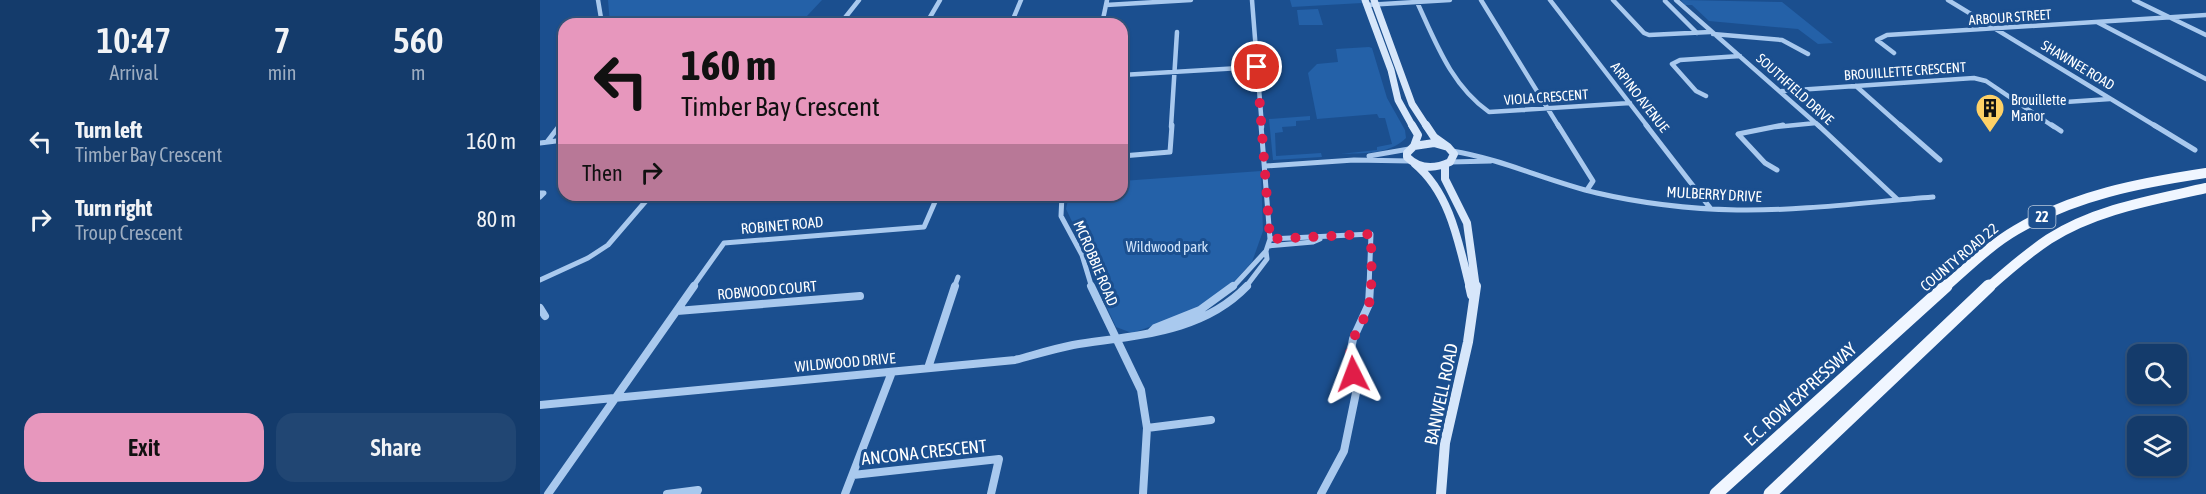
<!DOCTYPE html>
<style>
body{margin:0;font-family:"Asap Condensed",sans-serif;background:#214673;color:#f1f3f6;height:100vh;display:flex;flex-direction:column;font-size:22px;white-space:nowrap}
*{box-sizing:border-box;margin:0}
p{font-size:20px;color:#9dadc1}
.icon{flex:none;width:33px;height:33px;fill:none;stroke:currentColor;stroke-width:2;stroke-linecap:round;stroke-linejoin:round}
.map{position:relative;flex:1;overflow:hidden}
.sheet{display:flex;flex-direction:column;background:#143b6b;width:540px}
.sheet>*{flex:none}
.hud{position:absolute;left:18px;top:18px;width:570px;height:183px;border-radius:18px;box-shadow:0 2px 4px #0004,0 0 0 2px #33557e;background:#e797bd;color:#111;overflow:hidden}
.buttons{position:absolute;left:1587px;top:344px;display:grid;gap:12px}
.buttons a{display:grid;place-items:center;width:60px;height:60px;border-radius:12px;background:#143b6b;box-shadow:0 2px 4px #0004,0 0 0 2px #33557e;font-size:30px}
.pin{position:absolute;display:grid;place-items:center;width:51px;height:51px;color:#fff;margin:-26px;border:3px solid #fff;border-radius:50%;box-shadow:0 2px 6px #0007}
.me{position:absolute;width:66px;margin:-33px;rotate:357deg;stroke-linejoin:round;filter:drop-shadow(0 0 4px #0008)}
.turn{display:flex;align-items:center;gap:21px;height:126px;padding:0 24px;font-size:27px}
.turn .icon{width:78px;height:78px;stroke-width:2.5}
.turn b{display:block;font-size:42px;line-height:51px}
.then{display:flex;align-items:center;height:57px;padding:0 24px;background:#0003;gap:12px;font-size:22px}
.eta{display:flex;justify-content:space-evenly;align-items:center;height:102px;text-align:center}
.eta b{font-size:36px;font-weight:600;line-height:42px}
.action{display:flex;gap:12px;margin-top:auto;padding:12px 24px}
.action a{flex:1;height:69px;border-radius:18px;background:#e797bd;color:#111;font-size:24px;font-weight:600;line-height:69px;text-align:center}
.action a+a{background:#214673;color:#f1f3f6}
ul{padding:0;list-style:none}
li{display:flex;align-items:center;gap:18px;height:78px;padding:0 24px}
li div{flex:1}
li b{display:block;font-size:22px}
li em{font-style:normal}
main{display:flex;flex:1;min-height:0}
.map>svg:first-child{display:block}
.green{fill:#2461a8}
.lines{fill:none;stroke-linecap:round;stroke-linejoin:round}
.minor-far2{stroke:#a9c9ee;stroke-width:4.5}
.minor-far1{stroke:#a9c9ee;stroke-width:5}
.minor{stroke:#a9c9ee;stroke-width:8}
.secondary-far2{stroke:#d6e6fa;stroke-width:7}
.secondary-far1{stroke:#d6e6fa;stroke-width:8}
.secondary{stroke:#d6e6fa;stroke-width:10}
.primary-far1{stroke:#f0f6ff;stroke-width:10}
.primary{stroke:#f0f6ff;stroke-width:13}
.route{stroke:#e11d48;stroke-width:10;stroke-dasharray:0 18}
.labels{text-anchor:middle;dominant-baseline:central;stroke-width:6;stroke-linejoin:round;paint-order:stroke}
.far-street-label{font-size:14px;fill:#fff;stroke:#1b4f8f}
.far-poi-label{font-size:14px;fill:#fff;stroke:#1b4f8f;text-anchor:start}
.shield{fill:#1b4f8f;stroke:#bbcadd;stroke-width:1.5}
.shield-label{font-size:14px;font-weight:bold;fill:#fff}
.street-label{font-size:15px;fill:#fff;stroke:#1b4f8f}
.park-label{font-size:15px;fill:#cfe3fa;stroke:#1b4f8f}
.near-street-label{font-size:18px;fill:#fff;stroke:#1b4f8f}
</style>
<main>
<section class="sheet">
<div class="eta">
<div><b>10:47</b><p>Arrival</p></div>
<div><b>7</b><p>min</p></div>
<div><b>560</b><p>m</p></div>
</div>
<ul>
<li><svg class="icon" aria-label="left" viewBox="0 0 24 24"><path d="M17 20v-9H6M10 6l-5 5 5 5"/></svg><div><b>Turn left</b><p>Timber Bay Crescent</p></div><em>160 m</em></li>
<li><svg class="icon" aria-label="right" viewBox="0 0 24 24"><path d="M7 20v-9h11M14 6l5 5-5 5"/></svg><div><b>Turn right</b><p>Troup Crescent</p></div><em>80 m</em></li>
</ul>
<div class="action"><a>Exit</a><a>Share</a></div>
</section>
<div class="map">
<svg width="1666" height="494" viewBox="0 0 1666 494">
<rect width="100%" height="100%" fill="#1b4f8f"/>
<path class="green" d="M68,0H282L267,16L70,24Z
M750,0H821L822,3L752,7Z
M1141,0L1242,2L1293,43L1278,44L1258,29L1169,21L1152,5H1145Z
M778,9L783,25H759L757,10Z
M829,47L832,48L847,98L865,130L866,138C849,155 822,153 800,154L837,150V147L852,144L845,118H839L837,114L777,119L768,73L777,64L798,62L796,49Z
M770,116V120L756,121V126L742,127L743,132L735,133L736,156L781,153L782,157L733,160L729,119Z
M721,171L723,231L712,262L683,294L638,317L592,333L576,327L555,282L542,242L526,209L529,195H582V181Z"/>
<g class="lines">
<path class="minor-far2" d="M58,0L62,24
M712,0L722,127
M941,0L1019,127
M1010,0L1108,127
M1073,0L1104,33L1109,35L1170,32
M1136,0L1280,127
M1408,0L1617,127
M1594,0L1666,35
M1125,1L1157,33
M877,2C896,43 911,85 949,112L1090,103
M566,5L651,0
M826,5L910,0
M1557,22L1666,79
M300,24L319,0
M386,24L400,0
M471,24L481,0
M562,24L567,0
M1173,34L1242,40L1268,54
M1354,53L1337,40L1347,35L1666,15
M582,75L717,67
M1316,86L1362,127
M1242,91L1434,78L1446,81L1514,127
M1166,96L1156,91L1132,64L1140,60L1200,56
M1482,105L1570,99
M19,127L24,120
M631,127L637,32
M1236,127L1276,123"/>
<path class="minor-far1" d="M1018,125L1053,181L1047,190
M1106,125L1171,209
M1278,125L1357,199
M1360,125L1400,160
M1512,125L1521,131
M1614,125L1655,150
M7,142L20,125
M0,143L24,140
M912,151C962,159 1007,181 1057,193C1100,203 1152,209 1197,210C1262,211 1328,202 1393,197
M582,156L630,152L632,125
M829,156L869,149
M910,162L951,161
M726,166L814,160L870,161
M1237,170L1225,163L1198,134L1243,125
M0,193H4L0,197
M522,195L521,216L542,255L552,288
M730,239L831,234L829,288
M728,246L773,242L780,239
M0,280L48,258L68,245L111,195
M152,288L184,243L384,227L398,195
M414,288L418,277
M692,288L726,251L730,239L721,125
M705,288L727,259L726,251"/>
<path class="minor" d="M551,286L601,390L607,428L603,494
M0,308L5,316
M137,311L320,296
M611,332L615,328L660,310L693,286
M388,368L415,286
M0,405L475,360C494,355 513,349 533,345C594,335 661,334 707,286
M607,428L671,420
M313,475L459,459L451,494
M8,494L154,286
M127,494L158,490L156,494
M305,494L352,372
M781,494L804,451L817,388L809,360L813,339L829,304L830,286"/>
<path class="secondary-far2" d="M825,0L851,70L858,100L873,127
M834,0L872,104L887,127"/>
<path class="secondary-far1" d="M872,125L878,135L874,146
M886,125L894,137L908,147
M894,143L908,147L914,154L910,162C895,169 879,169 867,157V153L874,146Z
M875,164C911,194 919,245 930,288
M905,165V179L927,223L936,288"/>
<path class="secondary" d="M930,286L932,295
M901,494L905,443L928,342L936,286"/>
<path class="primary-far1" d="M1404,288C1427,268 1450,245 1476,230C1534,195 1600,183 1666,173
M1448,288C1467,271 1488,253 1509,239C1556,209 1613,200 1666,188"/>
<path class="primary" d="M1176,494L1406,286
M1230,494L1449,286"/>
</g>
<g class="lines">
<path class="route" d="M717,67L730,239L831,234C831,254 833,286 829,304C822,333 803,337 813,374"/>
</g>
<defs>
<g id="building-pin" transform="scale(1.5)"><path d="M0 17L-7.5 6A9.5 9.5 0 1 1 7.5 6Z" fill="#ffd166" stroke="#1b4f8f"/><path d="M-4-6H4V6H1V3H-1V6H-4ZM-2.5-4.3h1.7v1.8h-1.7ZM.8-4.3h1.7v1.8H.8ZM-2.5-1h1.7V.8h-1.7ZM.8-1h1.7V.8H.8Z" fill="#111"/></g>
</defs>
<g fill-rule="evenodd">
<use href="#building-pin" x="1450" y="108"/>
</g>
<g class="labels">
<g class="far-street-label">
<text transform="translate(1470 17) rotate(-4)">ARBOUR STREET</text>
<text transform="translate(1538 65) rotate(31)">SHAWNEE ROAD</text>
<text transform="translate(1365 71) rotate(-4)">BROUILLETTE CRESCENT</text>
<text transform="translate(1255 89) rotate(42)">SOUTHFIELD DRIVE</text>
<text transform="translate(1006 97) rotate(-4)">VIOLA CRESCENT</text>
<text transform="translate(1100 97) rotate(52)">ARPINO AVENUE</text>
</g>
<g class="far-poi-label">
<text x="1471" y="100">Brouillette<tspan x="1471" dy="16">Manor</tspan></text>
</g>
<rect class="shield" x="1488.5" y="206" width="27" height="22" rx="4.5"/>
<g class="shield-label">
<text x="1502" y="217">22</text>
</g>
<g class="street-label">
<text transform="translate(1174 194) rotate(3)">MULBERRY DRIVE</text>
<text transform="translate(242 225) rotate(-5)">ROBINET ROAD</text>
<text transform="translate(1419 257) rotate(-40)">COUNTY ROAD 22</text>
<text transform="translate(556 263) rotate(67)">MCROBBIE ROAD</text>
<text transform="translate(227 290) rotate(-5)">ROBWOOD COURT</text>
<text transform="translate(305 362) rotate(-5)">WILDWOOD DRIVE</text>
</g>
<g class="park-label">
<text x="627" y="246">Wildwood park</text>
</g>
<g class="near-street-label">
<text transform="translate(901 394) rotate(-78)">BANWELL ROAD</text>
<text transform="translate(1260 394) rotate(-42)">E.C. ROW EXPRESSWAY</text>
<text transform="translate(384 452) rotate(-6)">ANCONA CRESCENT</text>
</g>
</g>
</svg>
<div class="buttons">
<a><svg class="icon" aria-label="search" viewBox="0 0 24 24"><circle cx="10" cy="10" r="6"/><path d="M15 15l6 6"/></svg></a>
<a><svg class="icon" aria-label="layers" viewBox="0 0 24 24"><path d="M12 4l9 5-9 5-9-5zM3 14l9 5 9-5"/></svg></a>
</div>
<div class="pin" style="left:717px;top:67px;background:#d93025"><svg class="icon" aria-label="arrive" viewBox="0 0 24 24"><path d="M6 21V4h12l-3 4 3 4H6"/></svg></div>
<svg class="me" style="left:813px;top:374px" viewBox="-20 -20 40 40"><path d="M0-17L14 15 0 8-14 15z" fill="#e11d48" stroke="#fff" stroke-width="4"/></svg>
<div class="hud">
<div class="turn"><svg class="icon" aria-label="left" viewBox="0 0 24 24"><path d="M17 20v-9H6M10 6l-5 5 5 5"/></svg><div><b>160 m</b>Timber Bay Crescent</div></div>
<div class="then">Then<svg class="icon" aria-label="right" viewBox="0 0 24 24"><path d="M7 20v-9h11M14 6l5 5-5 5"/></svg></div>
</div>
</div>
</main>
